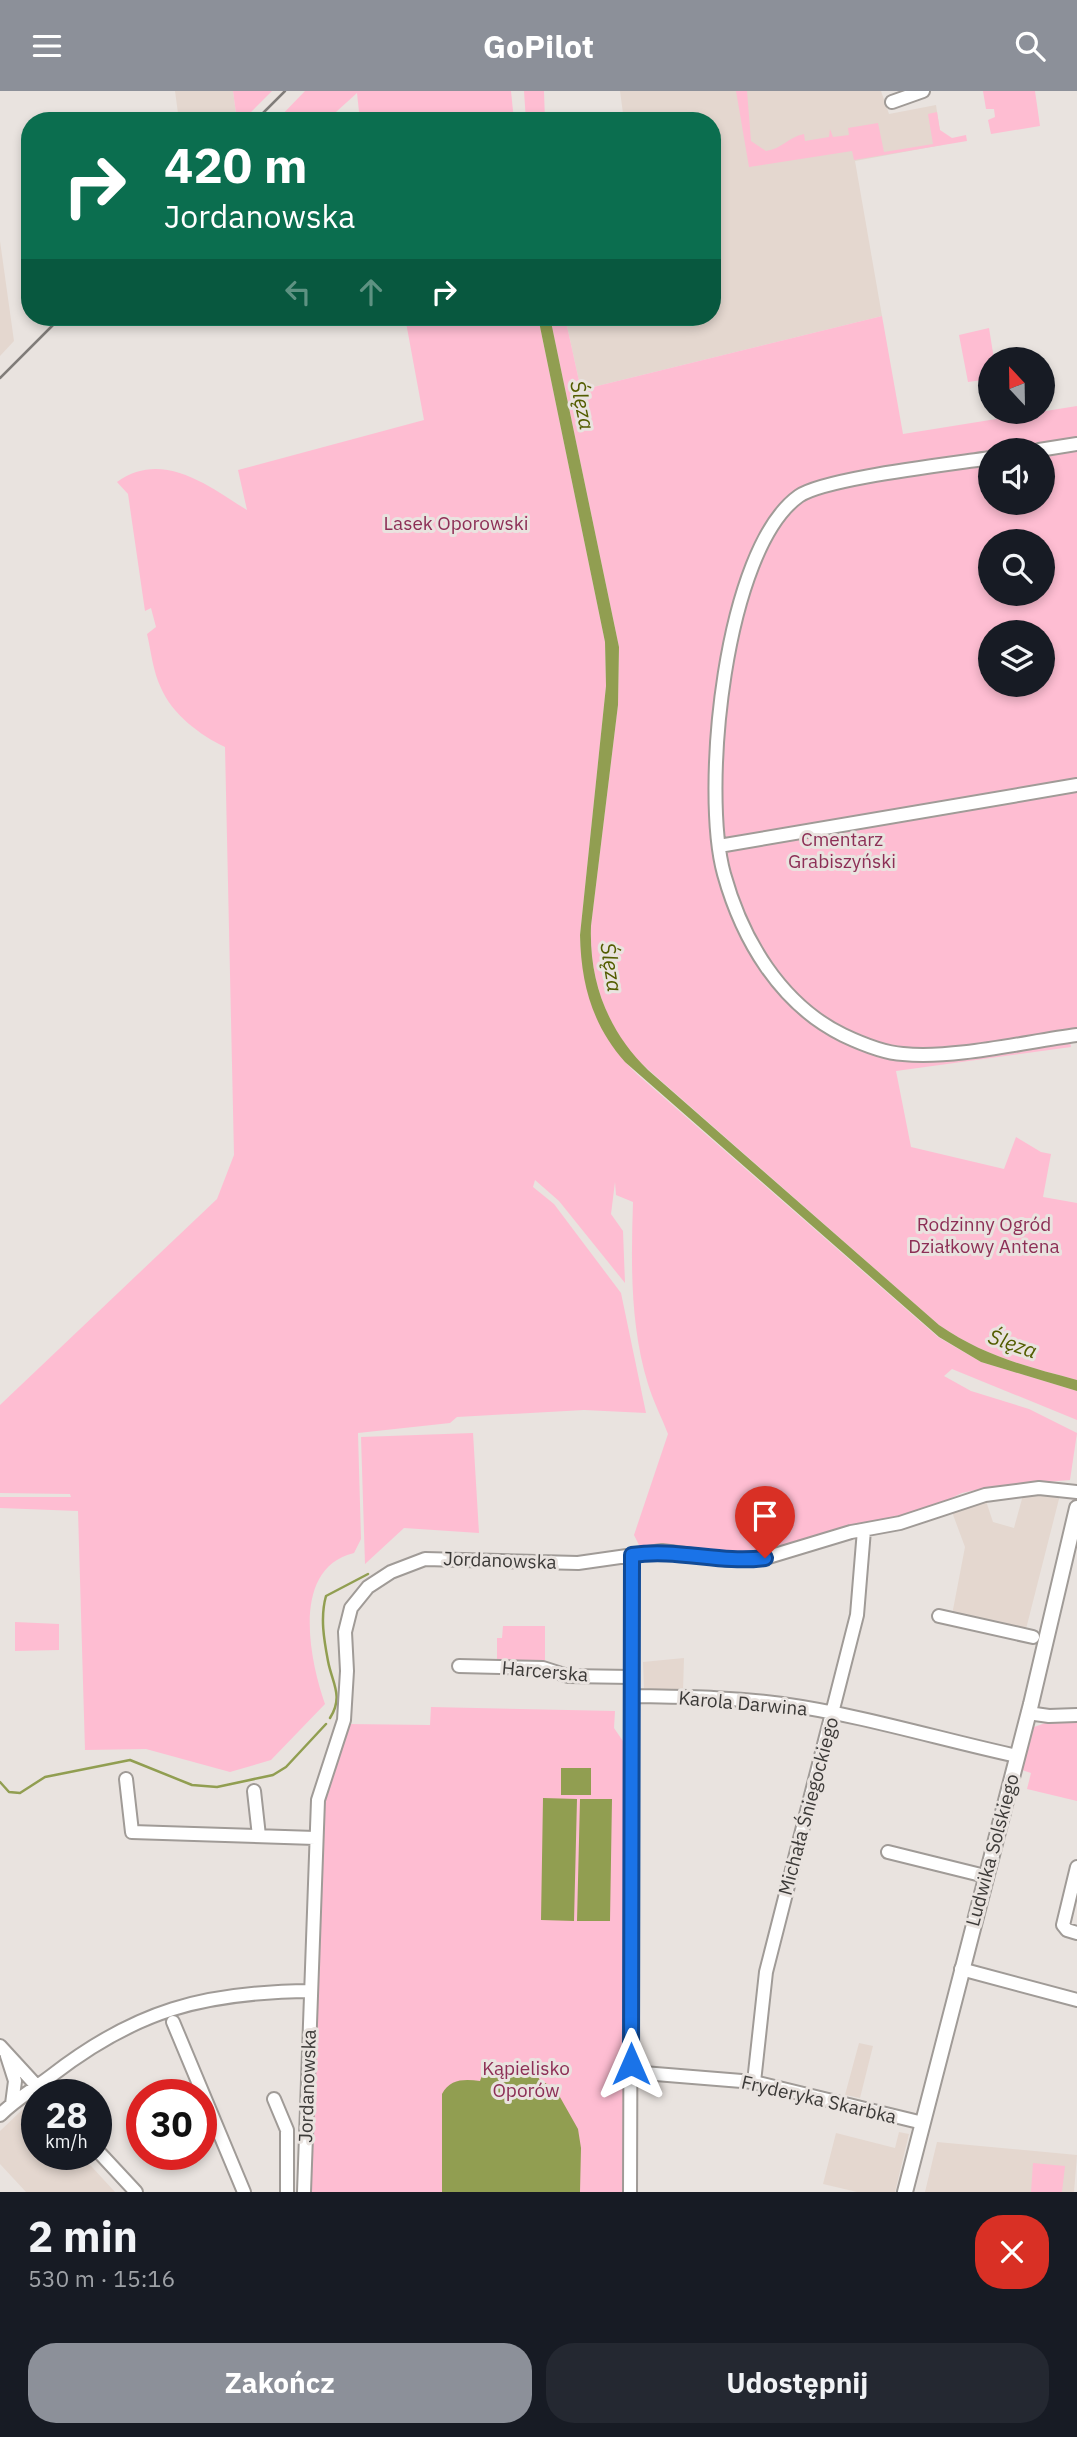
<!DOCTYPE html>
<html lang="pl">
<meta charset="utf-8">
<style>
body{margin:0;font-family:"IBM Plex Sans",sans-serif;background:#242831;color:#f1f3f6;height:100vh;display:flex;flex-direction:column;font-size:26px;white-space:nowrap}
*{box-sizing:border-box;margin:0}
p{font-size:23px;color:#9ea1a6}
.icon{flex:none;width:38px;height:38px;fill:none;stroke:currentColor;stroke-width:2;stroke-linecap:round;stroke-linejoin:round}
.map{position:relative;height:2101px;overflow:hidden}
.drawer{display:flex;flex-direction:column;background:#171b24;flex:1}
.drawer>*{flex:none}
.top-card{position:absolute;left:21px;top:21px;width:700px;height:214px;border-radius:28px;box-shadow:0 4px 10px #0003;background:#0b6e4f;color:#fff;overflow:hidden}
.needle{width:46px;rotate:338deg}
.tools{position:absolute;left:978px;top:256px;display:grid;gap:14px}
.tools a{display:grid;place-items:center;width:77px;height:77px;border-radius:50%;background:#171b24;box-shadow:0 4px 10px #0003;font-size:35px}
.speed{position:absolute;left:21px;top:1988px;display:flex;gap:14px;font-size:35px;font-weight:700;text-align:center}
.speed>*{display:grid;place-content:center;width:91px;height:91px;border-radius:50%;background:#171b24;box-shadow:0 4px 10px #0003;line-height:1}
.speed small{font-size:18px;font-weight:400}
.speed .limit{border:10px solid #d22;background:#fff;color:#111}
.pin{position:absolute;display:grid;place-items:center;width:60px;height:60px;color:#fff;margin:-72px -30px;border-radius:50% 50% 50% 0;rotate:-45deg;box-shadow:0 0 7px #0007}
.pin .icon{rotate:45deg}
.me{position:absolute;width:77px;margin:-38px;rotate:0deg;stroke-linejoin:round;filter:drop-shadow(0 0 5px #0008)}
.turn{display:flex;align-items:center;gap:24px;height:147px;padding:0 28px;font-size:32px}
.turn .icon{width:91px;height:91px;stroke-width:2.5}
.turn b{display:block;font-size:49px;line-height:60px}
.lanes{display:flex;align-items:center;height:66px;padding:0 28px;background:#0003;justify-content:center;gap:35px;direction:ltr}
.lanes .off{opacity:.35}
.round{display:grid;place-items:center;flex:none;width:74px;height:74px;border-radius:28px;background:#242831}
.summary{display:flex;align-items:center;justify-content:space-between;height:119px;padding:0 28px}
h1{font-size:42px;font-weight:700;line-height:52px}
.primary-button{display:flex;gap:14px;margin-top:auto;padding:14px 28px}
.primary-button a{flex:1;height:80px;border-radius:28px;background:#8c9099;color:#fff;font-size:28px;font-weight:700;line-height:80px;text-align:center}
.primary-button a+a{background:#242831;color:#f1f3f6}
header{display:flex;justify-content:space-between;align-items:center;height:91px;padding:0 28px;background:#8c9099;color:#fff;font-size:32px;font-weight:700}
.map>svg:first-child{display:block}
.built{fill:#e4d7cf}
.green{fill:#febdd2;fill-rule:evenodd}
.water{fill:#919e51}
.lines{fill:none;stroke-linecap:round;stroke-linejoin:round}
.stream{stroke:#919e51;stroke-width:2.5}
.minor-casing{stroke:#a09b97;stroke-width:16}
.major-casing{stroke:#a09b97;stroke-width:18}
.minor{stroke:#fff;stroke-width:12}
.major{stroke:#fff;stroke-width:14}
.rail{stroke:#807c79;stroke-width:2.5}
.route-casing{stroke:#114b97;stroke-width:18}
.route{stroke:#1a73e8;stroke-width:12}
.labels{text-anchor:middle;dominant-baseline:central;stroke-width:6;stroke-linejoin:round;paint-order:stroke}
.park-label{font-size:19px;fill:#8d2f56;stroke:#e9e3df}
.street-label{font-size:19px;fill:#3c3a38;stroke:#e9e3df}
.water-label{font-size:21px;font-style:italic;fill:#535d00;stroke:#e9e3df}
</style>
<header><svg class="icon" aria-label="menu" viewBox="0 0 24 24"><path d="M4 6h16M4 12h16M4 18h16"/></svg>GoPilot<svg class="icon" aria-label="search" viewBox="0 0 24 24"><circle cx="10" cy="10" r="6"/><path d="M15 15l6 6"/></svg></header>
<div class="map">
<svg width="1077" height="2101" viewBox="0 0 1077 2101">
<rect width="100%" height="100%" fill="#e9e3df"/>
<path class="built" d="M175,0H233L237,30H179Z
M620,0H881L889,23L936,14L942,54L855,70L882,225L581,299L565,226H712V30H624Z
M0,150L14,250L0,265Z
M1023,1404H1060L1025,1542L952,1524L965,1456L952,1421L986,1410L993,1431L1014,1437Z
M684,1567L683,1600L644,1597L643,1571Z
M859,1952L873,1955L860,2007L845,2004Z
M22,2019L37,2020V2063H80L115,2101H26L0,2073V2040Z
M899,2041L909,2043L895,2101H857L823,2093L836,2042L895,2057Z
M937,2051L1077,2064L1074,2101H925Z"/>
<path class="green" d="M233,0H272L242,30H237Z
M305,0H511L514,30H360L357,2L326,30H276Z
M524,0H544L545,30H526Z
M736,0H747L751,50L766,60C782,58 788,46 804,43L805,50L829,46L830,38L833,46L849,44L848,37L878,32L884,61L933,53L928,23L937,21L940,39L952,47L966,44L967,50L854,69L852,60L749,76Z
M983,0H1035L1040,35L991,43L988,29L995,26L994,18H986Z
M882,225L903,343L1077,315V949L1070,950L1071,956L896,980L911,1056L1004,1078L1016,1046L1041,1061L1051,1063L1043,1106L1077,1112V1289C1025,1275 984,1265 939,1234L634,966C604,928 589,884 591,835L618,614L619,556L550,226H565L581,299ZM990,359H1043V411H990ZM990,450H1043V502H990ZM990,541H1043V593H990Z
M405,226H538L605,551L606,595L580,844C582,899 597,945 638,984L938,1246L981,1271L1077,1300V1329L952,1278L944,1285L971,1300L1029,1318L1077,1342L1070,1389L989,1396L962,1402L925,1419L782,1459L744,1465L641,1458L634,1444L668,1343C662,1327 653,1310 648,1293C630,1234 631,1172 633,1111L616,1104L615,1091L611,1123L623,1140L625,1192L559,1110L535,1089L533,1096L554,1113L621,1202L646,1322L584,1319L457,1326L450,1332L358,1342L361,1448L354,1462C291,1477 309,1567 325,1613L271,1669L230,1681L146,1658L85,1659L78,1420L0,1417V1406H71L70,1403L0,1402V1314L217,1108L234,1064L225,656C201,645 172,623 161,597C153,581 151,560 147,543L156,536L151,517L145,520L128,403L117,391C162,358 209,395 247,419L238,379L424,329Z
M989,237L994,268H990V288L968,291L959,244Z
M473,1342L479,1442L404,1437L365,1473L361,1346Z
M15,1531L59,1533V1559L15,1560Z
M503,1535H545V1571L497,1570V1547H502Z
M431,1616L615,1620L614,1637L627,1656L624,2101H310L320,1720L348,1633L430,1634Z
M1077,1629V1710L1027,1698L1031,1682L1022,1679L1034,1636L1051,1630Z
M1033,2072L1065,2075L1062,2101H1031Z"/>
<path class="water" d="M538,226H550L619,556L618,614L591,835C589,891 608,940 648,979L939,1234C984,1265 1025,1275 1077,1289V1300L981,1271L939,1246L625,971C592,934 581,892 580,844L606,595L605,551Z
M561,1677H591V1704H561Z
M543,1707L577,1708L574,1830L541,1829Z
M580,1708H612L610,1830H577Z
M484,1979L538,1981L539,1988L556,1999L578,2038L581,2057L580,2101H442V2003C450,1987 466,1988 480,1990Z"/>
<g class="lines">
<path class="stream" d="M330,1627C344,1605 332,1592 328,1570C324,1549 320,1526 326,1505L368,1483
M0,1691L9,1701L20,1702L45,1686L130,1669L192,1694L217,1696L273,1684L286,1676L326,1633"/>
<g class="minor-casing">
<path id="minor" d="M892,11L923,0
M1039,359L1077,353
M990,367C952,373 825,387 799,405C724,458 701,700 724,783C742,848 780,913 843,944C862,953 883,962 903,963C955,968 1024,951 1077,944
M719,755L1077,694
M939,1525L1033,1546
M459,1575L543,1577L568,1585L632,1586
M632,1605C682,1606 732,1606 782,1613C861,1624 939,1648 1017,1665
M1028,1622L1049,1625L1077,1624
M126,1688L132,1741L315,1747
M254,1700L259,1745
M888,1761L985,1785
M1077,1776L1063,1834L1067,1839L1077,1842
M961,1878L1077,1909
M173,1931L244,2101
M0,1955L45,2004
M7,1965L15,1990L12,2013
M631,1981L754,1991L923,2032
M754,1991L766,1881L857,1524L864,1439
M274,2008L287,2039V2101
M0,2024C16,2008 34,1998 51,1985C136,1919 204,1901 311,1900
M139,2029L142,2037
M96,2058L136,2101
M304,2101L318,1709L344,1629L347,1580L345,1541L351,1517L368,1496L391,1481L425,1468L578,1472L662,1460L731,1469L765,1467L851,1441L900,1432L985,1404L1039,1397L1077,1401
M630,2101L632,1464"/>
</g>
<g class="major-casing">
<path id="major" d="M905,2101L1031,1613L1077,1417"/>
</g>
<use href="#minor" class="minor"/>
<use href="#major" class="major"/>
<path class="rail" d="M255,30L285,0
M0,287L61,226"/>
</g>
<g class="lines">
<g class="route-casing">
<path id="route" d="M631,1973L632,1464C678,1457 719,1473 765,1467"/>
</g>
<use href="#route" class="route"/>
</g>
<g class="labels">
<g class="park-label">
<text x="456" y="432">Lasek Oporowski</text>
<text x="842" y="748">Cmentarz<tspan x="842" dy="22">Grabiszyński</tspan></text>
<text x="984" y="1133">Rodzinny Ogród<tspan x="984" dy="22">Działkowy Antena</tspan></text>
<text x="526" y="1977">Kąpielisko<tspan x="526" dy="22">Oporów</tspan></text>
</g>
<g class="street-label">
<text transform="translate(500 1469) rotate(2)">Jordanowska</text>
<text transform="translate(545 1580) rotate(5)">Harcerska</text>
<text transform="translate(743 1612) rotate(5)">Karola Darwina</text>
<text transform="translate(808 1715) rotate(-75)">Michała Śniegockiego</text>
<text transform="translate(992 1759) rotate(-75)">Ludwika Solskiego</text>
<text transform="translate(307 1995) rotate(-88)">Jordanowska</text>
<text transform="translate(819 2008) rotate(13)">Fryderyka Skarbka</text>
</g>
<g class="water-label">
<text transform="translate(583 314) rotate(78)">Ślęza</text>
<text transform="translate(612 876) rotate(81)">Ślęza</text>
<text transform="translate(1013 1252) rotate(19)">Ślęza</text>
</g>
</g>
</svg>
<div class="tools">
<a><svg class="needle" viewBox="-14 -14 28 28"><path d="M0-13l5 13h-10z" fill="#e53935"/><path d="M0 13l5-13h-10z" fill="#9ea1a6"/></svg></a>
<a><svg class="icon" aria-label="sound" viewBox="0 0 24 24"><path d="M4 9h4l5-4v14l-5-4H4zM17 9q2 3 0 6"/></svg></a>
<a><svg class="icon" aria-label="search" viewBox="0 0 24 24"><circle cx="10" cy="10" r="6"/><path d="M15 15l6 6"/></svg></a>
<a><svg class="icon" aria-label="layers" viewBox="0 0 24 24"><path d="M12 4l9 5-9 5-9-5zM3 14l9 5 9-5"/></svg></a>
</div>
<div class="speed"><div>28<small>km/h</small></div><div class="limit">30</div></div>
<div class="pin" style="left:765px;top:1467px;background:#d93025"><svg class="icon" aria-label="arrive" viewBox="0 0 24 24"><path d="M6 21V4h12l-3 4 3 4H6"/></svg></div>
<svg class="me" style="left:631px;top:1973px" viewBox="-20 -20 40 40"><path d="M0-17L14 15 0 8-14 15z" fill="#1a73e8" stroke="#fff" stroke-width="4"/></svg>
<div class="top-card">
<div class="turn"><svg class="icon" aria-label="right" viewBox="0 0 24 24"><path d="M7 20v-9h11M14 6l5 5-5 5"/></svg><div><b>420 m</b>Jordanowska</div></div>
<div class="lanes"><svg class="icon off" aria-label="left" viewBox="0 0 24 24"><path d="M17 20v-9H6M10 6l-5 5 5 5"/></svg><svg class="icon off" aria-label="ahead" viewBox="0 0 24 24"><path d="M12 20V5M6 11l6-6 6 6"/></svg><svg class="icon" aria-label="right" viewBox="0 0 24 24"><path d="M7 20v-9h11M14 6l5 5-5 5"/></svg></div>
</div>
</div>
<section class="drawer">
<div class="summary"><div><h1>2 min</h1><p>530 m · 15:16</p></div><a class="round" style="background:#d93025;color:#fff"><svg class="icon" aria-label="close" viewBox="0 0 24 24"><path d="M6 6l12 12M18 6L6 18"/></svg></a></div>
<div class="primary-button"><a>Zakończ</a><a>Udostępnij</a></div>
</section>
